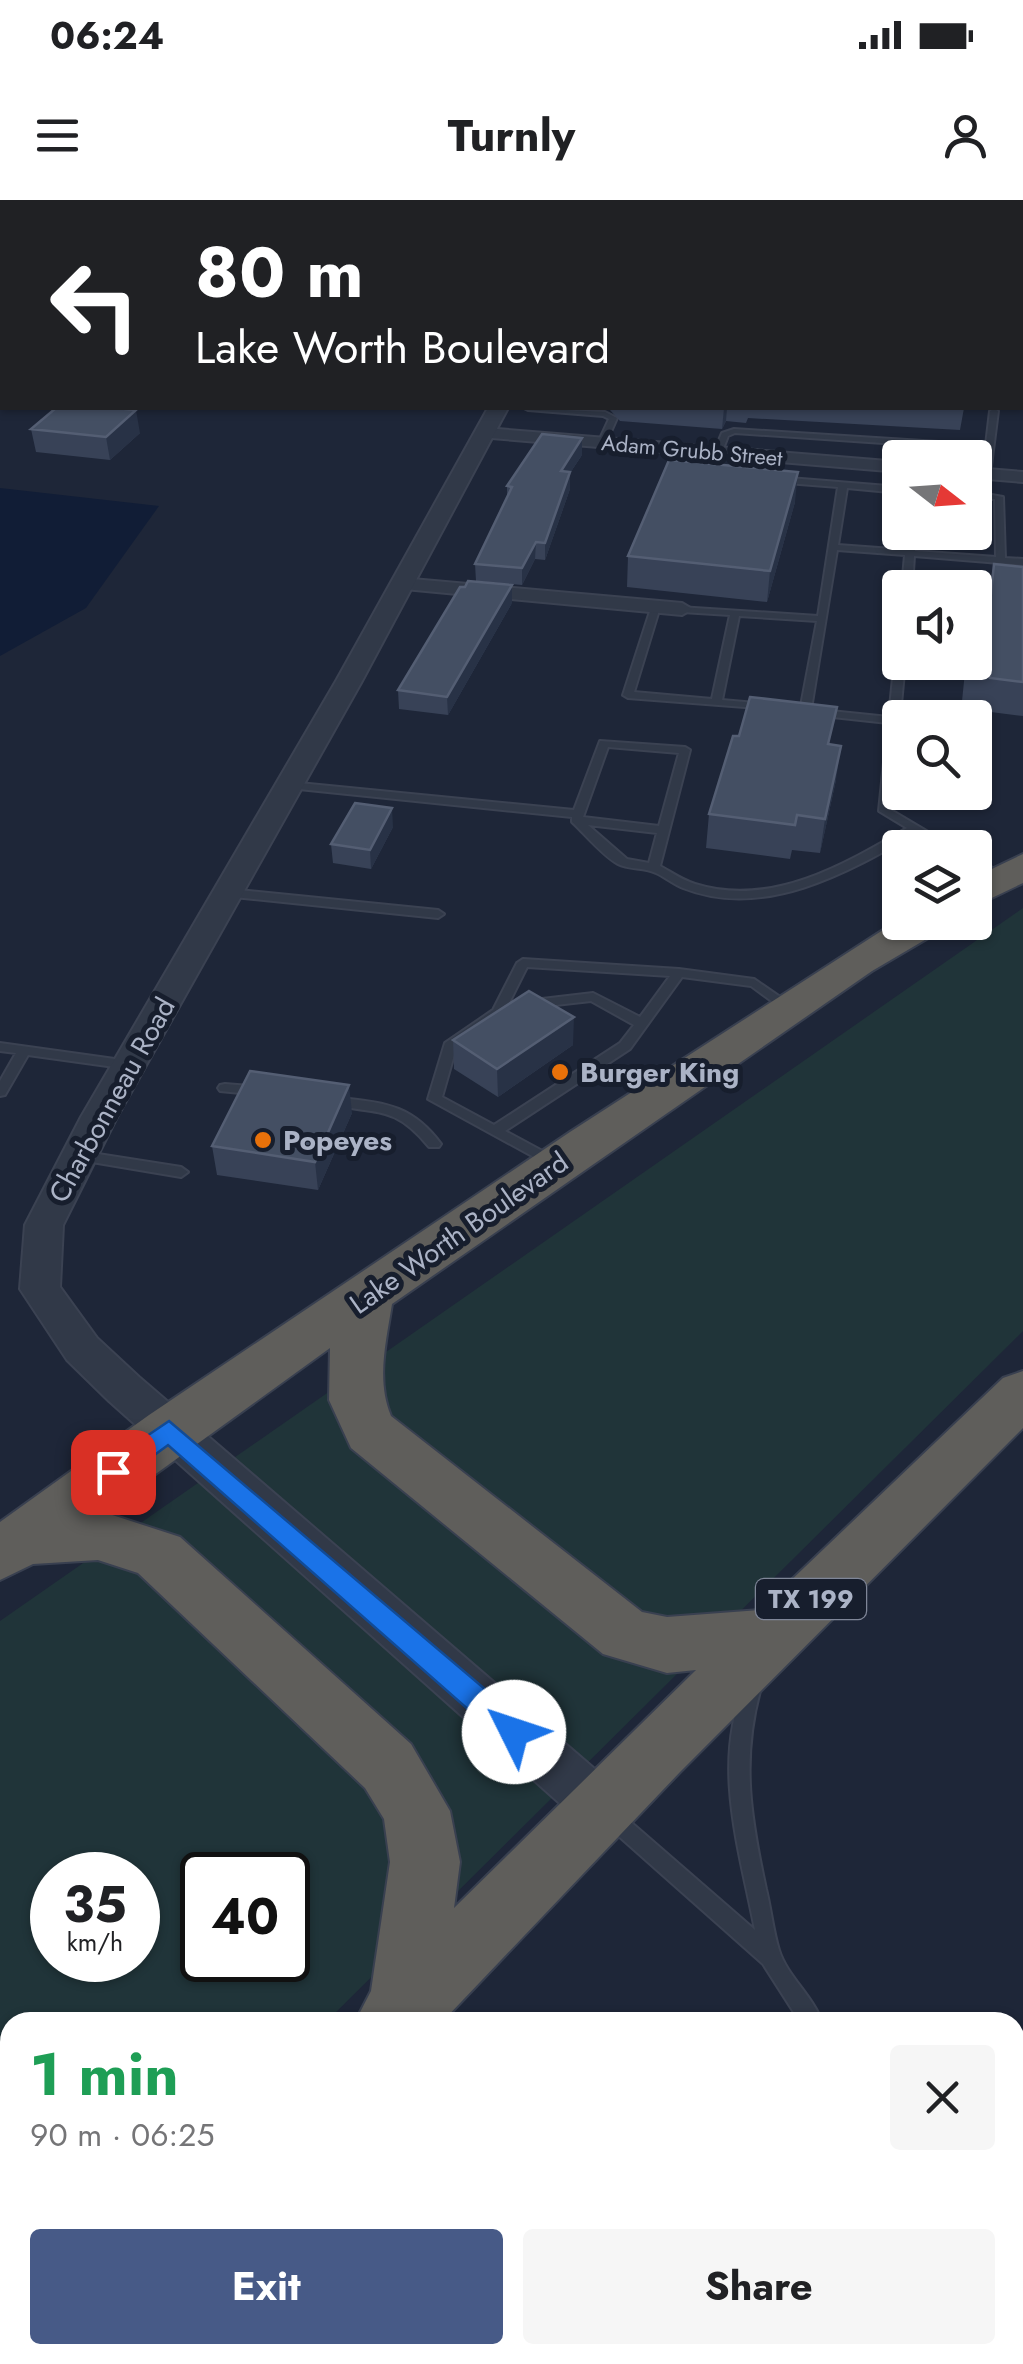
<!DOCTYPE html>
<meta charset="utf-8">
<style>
body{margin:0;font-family:Jost,sans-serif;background:#f6f6f6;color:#202124;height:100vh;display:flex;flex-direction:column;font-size:38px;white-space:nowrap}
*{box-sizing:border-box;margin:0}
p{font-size:32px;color:#757577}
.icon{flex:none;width:55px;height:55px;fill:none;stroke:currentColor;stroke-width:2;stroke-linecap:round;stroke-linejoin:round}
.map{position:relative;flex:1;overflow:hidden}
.sheet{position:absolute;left:0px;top:1812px;width:1025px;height:352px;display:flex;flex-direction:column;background:#fff;border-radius:30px 30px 0 0;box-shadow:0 2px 8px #0004}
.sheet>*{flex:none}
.banner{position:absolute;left:0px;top:0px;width:1025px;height:210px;box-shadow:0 2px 8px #0004;background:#202124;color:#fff;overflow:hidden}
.needle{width:65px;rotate:107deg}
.buttons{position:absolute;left:882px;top:240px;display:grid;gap:20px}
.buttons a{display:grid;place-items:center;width:110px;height:110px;border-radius:10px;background:#fff;box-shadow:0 2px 8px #0004;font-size:50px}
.speed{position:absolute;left:30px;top:1652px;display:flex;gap:20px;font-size:50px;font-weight:700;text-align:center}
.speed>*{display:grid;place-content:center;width:130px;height:130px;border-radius:50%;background:#fff;box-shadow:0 2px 8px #0004;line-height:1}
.speed small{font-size:25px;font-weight:400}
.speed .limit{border:5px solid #111;border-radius:15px;background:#fff;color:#111}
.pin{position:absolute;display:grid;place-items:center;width:85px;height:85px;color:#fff;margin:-42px;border-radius:20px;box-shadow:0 5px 15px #0006}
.me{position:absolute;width:110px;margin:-55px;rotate:311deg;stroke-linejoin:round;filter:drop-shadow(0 0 8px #0008)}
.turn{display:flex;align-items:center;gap:35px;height:210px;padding:0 30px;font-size:45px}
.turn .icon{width:130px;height:130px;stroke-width:2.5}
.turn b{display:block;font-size:70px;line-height:85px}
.round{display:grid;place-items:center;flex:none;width:105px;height:105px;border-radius:10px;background:#f6f6f6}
.summary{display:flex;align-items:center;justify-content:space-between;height:170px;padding:0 30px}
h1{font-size:60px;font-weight:700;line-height:75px;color:#1e9e55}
.action{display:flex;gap:20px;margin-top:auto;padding:20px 30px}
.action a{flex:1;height:115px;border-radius:10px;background:#475a87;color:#fff;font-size:40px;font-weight:700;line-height:115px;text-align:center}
.action a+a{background:#f6f6f6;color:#202124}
.status{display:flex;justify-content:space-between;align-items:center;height:70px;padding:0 50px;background:#fff;direction:ltr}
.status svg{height:28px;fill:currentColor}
header{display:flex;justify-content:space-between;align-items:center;height:130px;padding:0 30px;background:#fff;font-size:45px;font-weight:700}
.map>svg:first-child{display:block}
.green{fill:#203439;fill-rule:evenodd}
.water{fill:#111d36}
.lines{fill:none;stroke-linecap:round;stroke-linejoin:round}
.service-casing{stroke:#3b4252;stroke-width:4}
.minor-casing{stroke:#3b4252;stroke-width:4}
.tertiary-casing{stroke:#3b4252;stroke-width:4}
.trunk-casing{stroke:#394050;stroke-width:4}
.service{fill:#313948;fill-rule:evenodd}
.minor{fill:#313948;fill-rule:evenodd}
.tertiary{fill:#313948;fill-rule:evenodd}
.trunk{fill:#5f5e5b;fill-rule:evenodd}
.wall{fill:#384257}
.shaded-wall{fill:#283246}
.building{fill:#444f63;stroke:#545e73;stroke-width:2.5}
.route{fill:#1a73e8;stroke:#114b97;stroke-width:2.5}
.food-dot{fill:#e8710a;stroke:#171e2d;stroke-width:4}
.labels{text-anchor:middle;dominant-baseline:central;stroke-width:10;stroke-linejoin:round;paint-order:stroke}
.far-street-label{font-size:22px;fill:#abb3c6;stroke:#171e2d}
.shield{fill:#171e2d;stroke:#7f8698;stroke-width:2.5}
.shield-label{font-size:25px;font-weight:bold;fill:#abb3c6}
.poi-label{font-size:28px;font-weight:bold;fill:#abb3c6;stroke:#171e2d;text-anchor:start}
.street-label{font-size:28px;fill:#abb3c6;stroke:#171e2d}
</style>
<div class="status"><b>06:24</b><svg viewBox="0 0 49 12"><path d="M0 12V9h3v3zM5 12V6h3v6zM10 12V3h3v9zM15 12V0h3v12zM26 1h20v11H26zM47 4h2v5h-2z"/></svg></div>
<header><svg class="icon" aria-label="menu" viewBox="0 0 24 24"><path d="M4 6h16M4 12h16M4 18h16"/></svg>Turnly<svg class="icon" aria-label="person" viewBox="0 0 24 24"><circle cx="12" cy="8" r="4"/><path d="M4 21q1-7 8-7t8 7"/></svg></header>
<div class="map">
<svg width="1023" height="2164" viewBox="0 0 1023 2164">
<rect width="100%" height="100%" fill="#1e2638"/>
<path class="green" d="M1023,708V1131L326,1822H10V2137L0,2146V1421ZM52,1675H138V1760H52ZM202,1675H288V1760H202Z"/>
<path class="water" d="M0,288L159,306L86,408L0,456Z"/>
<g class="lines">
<g class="service-casing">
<path id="service" d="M851,0H857V2H851Z
M897,0H903L902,2H896Z
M1022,105H1023V109H1022Z
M76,208C88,207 100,213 111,212C121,212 127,207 137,208L111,217Z
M524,208L605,212L617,218L606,243L602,245L598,243L609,219L603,216L528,210Z
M994,209L998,211L990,274L986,277L982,274L986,250L735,233L728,236L721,254L714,252L722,233L734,229L986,245L990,211Z
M777,277L900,287V293L847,288L838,345L906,350L908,332H916L915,351L996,357L995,299L975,298V292L1003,297L1005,358L1023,359V365L914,356L912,388H902L905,355L837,350L811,509L889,517L895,458L900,455V462H905L891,610L955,648H941L916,633C848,673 763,720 683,688C673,684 665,677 656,673C644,667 629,670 618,664C603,656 585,634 572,622V617L289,588L284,585L289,582L574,610L600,541L685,547L690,550L660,666C671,672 682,680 695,684C770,708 844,665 907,628L879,611L888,523L805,514L800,511L817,421L739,416L722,500L766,504L771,507L770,509L628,498L623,495L652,405L660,407L634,492L712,499L730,415L682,412L679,411V407L818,416L838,287L774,282V278ZM608,547L679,553L659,626L583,617ZM588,625L657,633L649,663L627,659Z
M975,659L1007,675L1009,677L1003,681L975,667Z
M228,689L438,710L444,714L438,718L224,696L222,693Z
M523,759L679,769L754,779L796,808L795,811H785L751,786L682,777L630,849L505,931L559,960L561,963L554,968L428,899L445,843L493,810L517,763ZM527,767L670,776L640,817L593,793L525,801V807L529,808L591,801L634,825L620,843L494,925L442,897L456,848L503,815Z
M0,843L129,861L136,865L129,869L28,855L5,895L0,896V881L16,853L0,851Z
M225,884L261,887L268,891L261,895L220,891L218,888L220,885Z
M333,897C381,903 410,902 441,944L439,947H429C394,904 377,915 328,904L326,901Z
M79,951L181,967L188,972L181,977L74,959L72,956L74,953Z
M751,1483L757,1485L760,1491C741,1561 751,1619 766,1689C771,1709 773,1731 779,1750C787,1776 813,1796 822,1822H800L763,1764L604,1623L601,1617L604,1611L611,1608L618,1611L755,1730C740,1651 711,1564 745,1485Z
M431,2155H459L455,2164H427Z
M856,2155H880L881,2164H857Z"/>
</g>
<g class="minor-casing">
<path id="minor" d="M1022,144H1023V154H1022Z
M485,228L900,262V272L479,237L476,233Z
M975,268L1023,272V282L975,278Z
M401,378L682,403L692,409L682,415L394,388V380Z"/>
</g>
<g class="tertiary-casing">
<path id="tertiary" d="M488,208H508L362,481L117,917L63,1025L60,1087L97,1138L139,1177L619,1590L627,1607L619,1624L601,1631L583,1624L109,1201L67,1160L20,1089L25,1025L81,917L336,481Z"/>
</g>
<g class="trunk-casing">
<path id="trunk" d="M1023,654V683L975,706V677Z
M900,719V722H946L940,731L872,771L392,1104C386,1142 376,1180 391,1216L642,1412L667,1417L760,1410L1003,1178L1023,1171V1228L680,1572L442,1822H355L371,1791L390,1662L384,1619L365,1588L138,1373L98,1360L33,1364L0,1380V1322L149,1215L570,932ZM330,1148L329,1200L351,1248L603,1454L667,1473L696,1470L454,1708L460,1662L450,1611L411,1544L180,1337L103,1312Z
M27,2155H115L111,2164H23Z"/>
</g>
<use href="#service" class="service"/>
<use href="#minor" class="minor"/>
<use href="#tertiary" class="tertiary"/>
<use href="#trunk" class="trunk"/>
</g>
<path class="wall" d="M610,208H964L960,230L748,218L746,223L726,221L722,229L620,221L610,210Z
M31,229L140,233L110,260L36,252Z
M582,255L570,273V289L545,360L535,359L522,385L476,381L475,364L507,297V286Z
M795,302L767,402L627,387L628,356Z
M994,364L1023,367V516L983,511V504L962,501L966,462H975L983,440L987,395Z
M512,403L448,515L399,509L398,490Z
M831,545L836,580L820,653L792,650L790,659L706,648L709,614Z
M393,627L371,669L333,663L331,644Z
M453,840L573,845L498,897L454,869Z
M352,913L318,990L217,975L212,946Z"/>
<path class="shaded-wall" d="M724,208H727L726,221L722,229Z
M136,210L140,233L110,260L106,237Z
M582,238V255L570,273V289L545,360V343L561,271Z
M798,272L795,302L767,402L770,371Z
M536,342L535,359L522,385V368Z
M512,385V403L448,515L447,497Z
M841,546L836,580L820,653L825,619Z
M392,608L393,627L371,669L370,650Z
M574,817L573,845L498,897L497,869Z
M349,885L352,913L318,990L315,962Z"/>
<path class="building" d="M56,208H116L136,210L106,237L31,229Z
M542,234L582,238L561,271L570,272L545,343L536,342L522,368L475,364L512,287L507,286Z
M669,260L798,272L770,371L628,356Z
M994,364L1023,367V482L990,478V471L968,469L969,462H975V439L986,441Z
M468,381L512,385L447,497L398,490L460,387H465Z
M750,497L837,507L828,544L841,546L825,619L797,615L795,625L709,614L733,536H739Z
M355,603L392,608L370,650L331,644Z
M529,791L574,817L497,869L453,840Z
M250,871L349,885L315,962L212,946Z
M543,2155H606L614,2164H535Z"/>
<path class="route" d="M169,1221L525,1523L529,1532L525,1541L514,1545L504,1541L168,1245L122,1279H104L100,1272L104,1265Z"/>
<g class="food-dot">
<circle cx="560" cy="872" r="10"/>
<circle cx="263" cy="940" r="10"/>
</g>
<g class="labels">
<g class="far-street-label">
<text transform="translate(692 250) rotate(5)">Adam Grubb Street</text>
</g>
<rect class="shield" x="756" y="1379" width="110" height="40" rx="8"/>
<g class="shield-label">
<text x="811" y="1399">TX 199</text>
</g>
<g class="poi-label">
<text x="580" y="872">Burger King</text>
<text x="283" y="940">Popeyes</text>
</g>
<g class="street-label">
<text transform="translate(112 900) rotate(-61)">Charbonneau Road</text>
<text transform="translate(459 1033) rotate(-35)">Lake Worth Boulevard</text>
</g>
</g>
</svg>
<div class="buttons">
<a><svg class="needle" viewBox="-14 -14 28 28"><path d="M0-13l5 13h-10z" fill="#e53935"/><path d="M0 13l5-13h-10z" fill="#757577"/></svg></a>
<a><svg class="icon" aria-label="sound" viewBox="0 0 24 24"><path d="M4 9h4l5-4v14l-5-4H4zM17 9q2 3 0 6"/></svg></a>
<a><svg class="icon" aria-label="search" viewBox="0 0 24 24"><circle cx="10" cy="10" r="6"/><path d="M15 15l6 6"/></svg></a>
<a><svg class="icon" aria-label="layers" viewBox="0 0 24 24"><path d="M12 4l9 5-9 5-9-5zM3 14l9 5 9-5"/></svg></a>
</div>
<div class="speed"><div>35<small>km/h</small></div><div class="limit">40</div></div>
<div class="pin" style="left:113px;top:1272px;background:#d93025"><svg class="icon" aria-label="arrive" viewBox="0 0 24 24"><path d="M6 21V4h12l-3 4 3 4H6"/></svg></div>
<svg class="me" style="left:514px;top:1532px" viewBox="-20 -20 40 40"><circle r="19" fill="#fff"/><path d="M0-13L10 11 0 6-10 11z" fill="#1a73e8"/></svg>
<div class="banner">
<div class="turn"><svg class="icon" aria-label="left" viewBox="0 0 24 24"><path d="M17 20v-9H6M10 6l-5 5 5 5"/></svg><div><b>80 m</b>Lake Worth Boulevard</div></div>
</div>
<section class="sheet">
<div class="summary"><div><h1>1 min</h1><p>90 m · 06:25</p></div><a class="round"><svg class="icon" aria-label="close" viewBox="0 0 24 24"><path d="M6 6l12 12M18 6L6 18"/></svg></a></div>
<div class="action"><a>Exit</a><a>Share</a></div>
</section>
</div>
